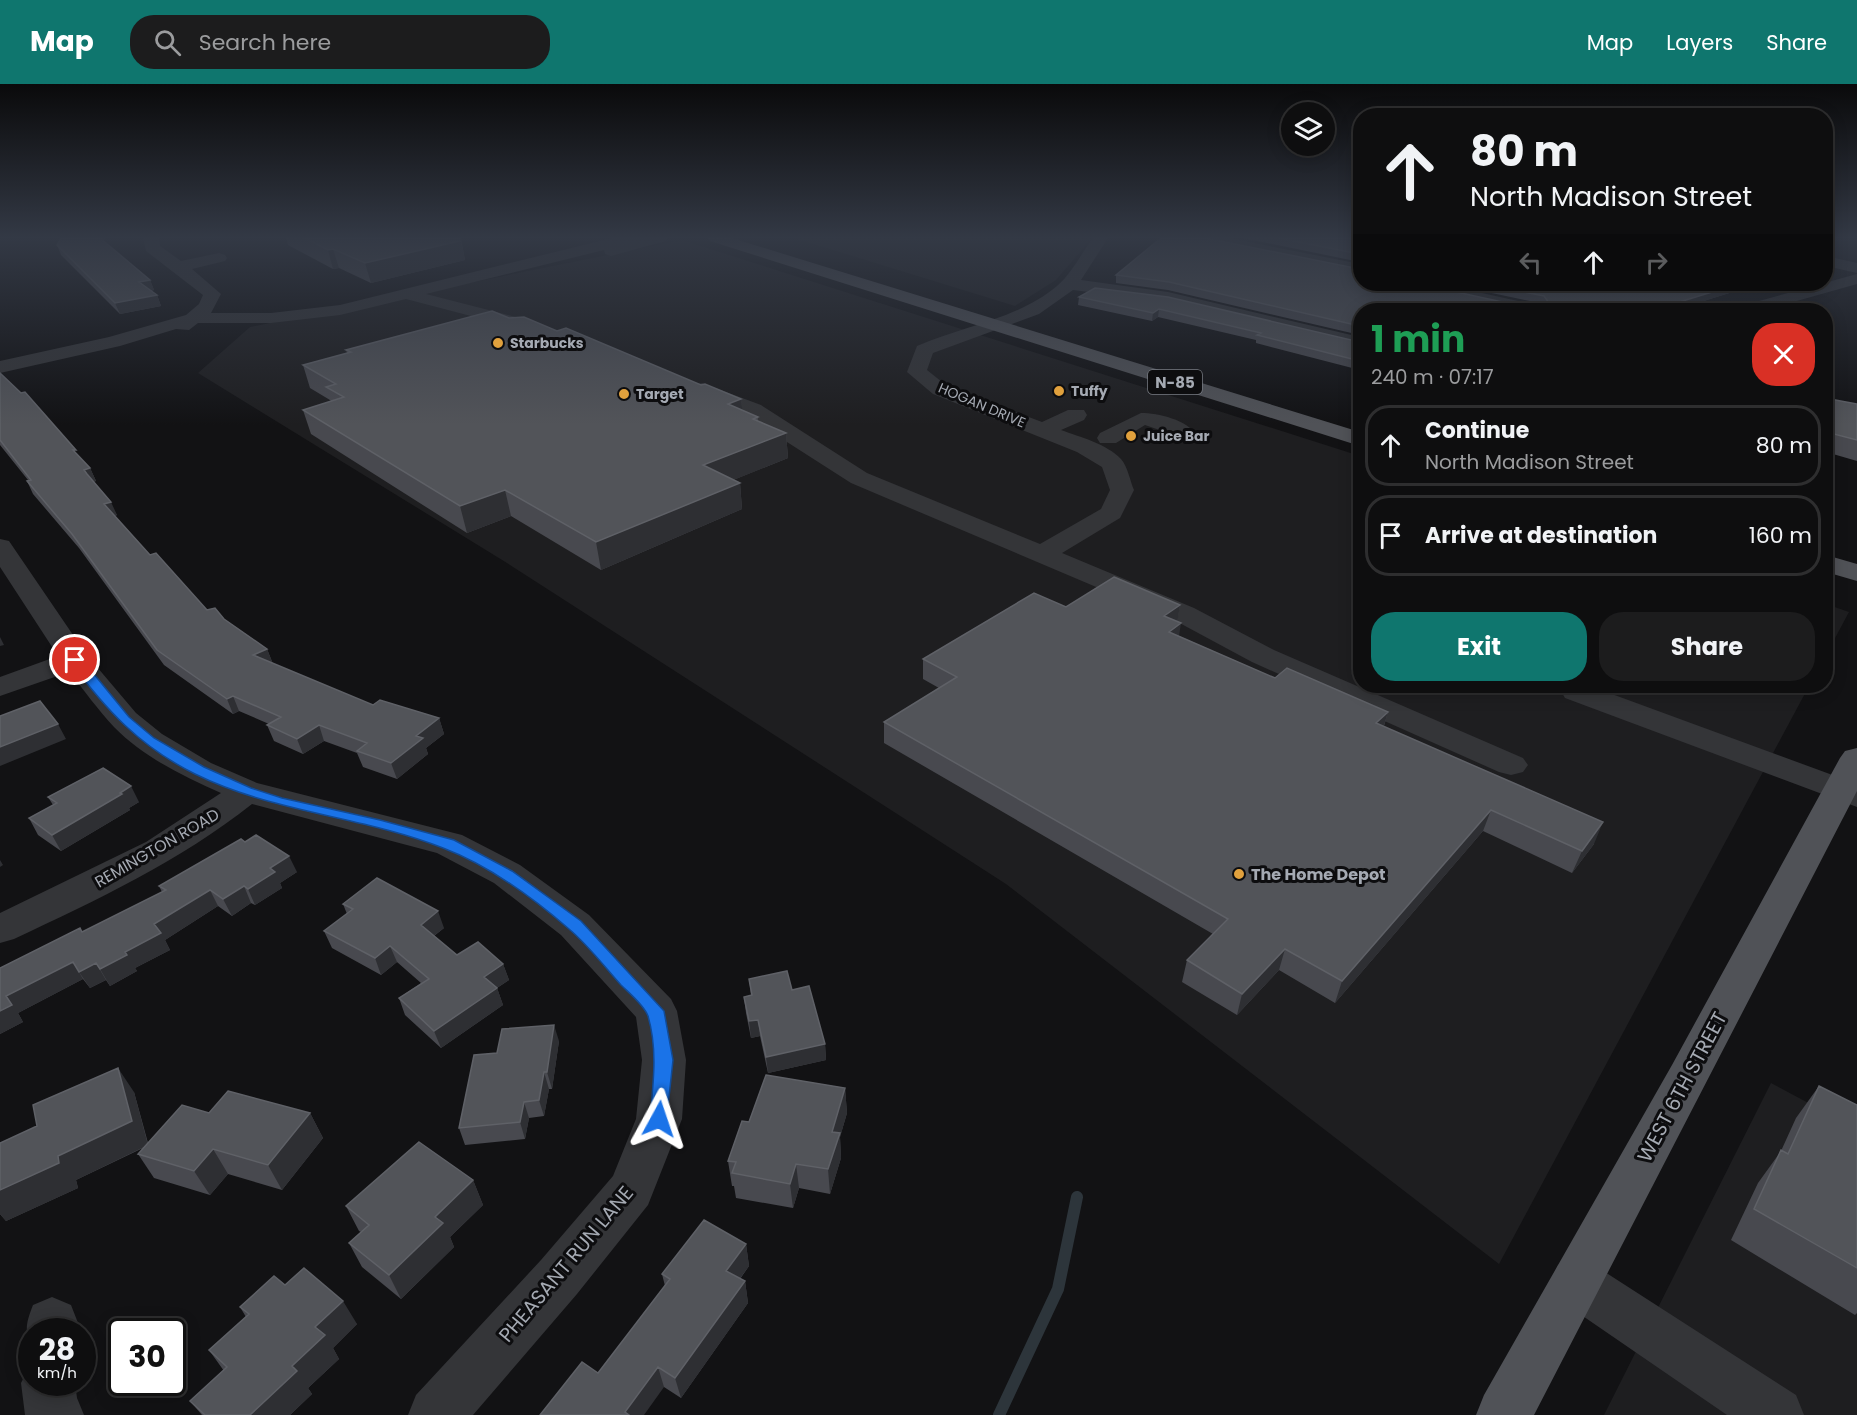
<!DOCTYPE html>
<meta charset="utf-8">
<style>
body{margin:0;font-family:Poppins,sans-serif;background:#1c1c1d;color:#f1f3f6;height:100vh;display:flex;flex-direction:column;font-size:22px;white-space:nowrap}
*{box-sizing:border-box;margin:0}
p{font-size:20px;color:#9b9c9e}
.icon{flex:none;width:33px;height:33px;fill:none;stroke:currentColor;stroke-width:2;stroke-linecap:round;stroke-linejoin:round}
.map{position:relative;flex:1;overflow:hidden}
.sheet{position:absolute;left:1353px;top:219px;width:480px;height:390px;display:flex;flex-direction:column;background:#0e0e0f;border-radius:24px;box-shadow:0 3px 15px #0003,0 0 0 2px #2e2e2f}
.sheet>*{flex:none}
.top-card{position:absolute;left:1353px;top:24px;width:480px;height:183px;border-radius:24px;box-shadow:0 3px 15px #0003,0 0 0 2px #2e2e2f;background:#0e0e0f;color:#f1f3f6;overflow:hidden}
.tools{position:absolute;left:1281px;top:18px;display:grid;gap:12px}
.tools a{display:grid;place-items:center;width:54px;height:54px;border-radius:50%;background:#0e0e0f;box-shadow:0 3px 15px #0003,0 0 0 2px #2e2e2f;font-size:30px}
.speed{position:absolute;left:18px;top:1234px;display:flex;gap:12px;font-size:30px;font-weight:700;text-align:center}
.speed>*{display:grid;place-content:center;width:78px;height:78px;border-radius:50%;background:#0e0e0f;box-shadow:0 3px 15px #0003,0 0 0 2px #2e2e2f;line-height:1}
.speed small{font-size:15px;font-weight:400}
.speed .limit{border:3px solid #111;border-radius:9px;background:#fff;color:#111}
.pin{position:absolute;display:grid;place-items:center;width:51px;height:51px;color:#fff;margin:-26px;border:3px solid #fff;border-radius:50%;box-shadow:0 2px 6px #0007}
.me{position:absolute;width:66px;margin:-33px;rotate:5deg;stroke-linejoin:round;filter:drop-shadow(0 0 4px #0008)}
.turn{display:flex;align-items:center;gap:21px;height:126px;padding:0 18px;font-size:27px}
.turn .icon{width:78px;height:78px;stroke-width:2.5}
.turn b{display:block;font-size:42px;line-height:51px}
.lanes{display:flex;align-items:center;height:57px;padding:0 18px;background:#0003;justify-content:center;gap:30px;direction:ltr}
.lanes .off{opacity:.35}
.round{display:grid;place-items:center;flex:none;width:63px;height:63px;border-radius:24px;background:#1c1c1d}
.summary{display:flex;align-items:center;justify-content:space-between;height:102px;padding:0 18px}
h1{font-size:36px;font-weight:700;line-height:45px;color:#1e9e55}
.primary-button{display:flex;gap:12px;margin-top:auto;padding:12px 18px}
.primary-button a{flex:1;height:69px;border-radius:24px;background:#0f766e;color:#fff;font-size:24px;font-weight:700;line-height:69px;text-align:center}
.primary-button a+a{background:#1c1c1d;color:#f1f3f6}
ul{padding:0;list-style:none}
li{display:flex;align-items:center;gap:18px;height:81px;margin:0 12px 9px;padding:0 6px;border:3px solid #2e2e2f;border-radius:24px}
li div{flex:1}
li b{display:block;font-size:22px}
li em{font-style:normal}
header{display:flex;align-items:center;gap:36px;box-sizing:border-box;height:84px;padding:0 30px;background:#0f766e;color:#fff}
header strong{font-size:28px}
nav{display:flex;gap:33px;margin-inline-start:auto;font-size:21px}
.search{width:420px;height:54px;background:#1c1c1d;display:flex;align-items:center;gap:15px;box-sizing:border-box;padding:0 21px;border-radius:24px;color:#9b9c9e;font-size:22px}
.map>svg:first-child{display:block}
.built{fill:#1e1e20}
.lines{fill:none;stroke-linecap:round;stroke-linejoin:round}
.stream{stroke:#2d353b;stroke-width:12}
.minor{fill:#343538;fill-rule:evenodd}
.major{fill:#505257;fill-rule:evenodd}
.wall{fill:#48494f}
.shaded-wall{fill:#2e2f33}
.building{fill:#525459;stroke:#5f6167;stroke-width:1.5}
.route{fill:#1a73e8;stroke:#114b97;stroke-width:1.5}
.poi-dot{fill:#e1a13d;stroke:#0d0d0f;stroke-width:2}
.labels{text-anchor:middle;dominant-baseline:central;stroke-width:6;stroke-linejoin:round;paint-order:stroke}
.far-poi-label{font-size:14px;font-weight:bold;fill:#a5aab3;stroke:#0d0d0f;text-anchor:start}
.far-street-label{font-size:14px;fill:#a5aab3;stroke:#0d0d0f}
.shield{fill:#0d0d0f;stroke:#777b82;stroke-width:1.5}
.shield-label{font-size:15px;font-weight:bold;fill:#a5aab3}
.street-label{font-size:16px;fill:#a5aab3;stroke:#0d0d0f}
.poi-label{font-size:16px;font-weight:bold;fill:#a5aab3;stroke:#0d0d0f;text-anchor:start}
.near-street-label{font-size:20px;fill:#a5aab3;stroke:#0d0d0f}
</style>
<header>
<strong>Map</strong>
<div class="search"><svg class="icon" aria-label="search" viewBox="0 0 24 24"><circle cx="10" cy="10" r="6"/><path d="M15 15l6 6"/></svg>Search here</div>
<nav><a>Map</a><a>Layers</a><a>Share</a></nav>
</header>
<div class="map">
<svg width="1857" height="1331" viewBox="0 0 1857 1331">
<rect width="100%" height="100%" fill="#121214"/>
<path class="built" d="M794,154H1092L1056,196L1015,222Z
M682,156L1360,372V602H1809L1499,1180L1006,800L507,479L198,289L250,243Z
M1826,520L1849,528L1826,571Z
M1771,999L1857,1045V1331H1604Z"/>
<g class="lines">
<path class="stream" d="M999,1331L1058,1205L1077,1113"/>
<path class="minor" d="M143,154H159L160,162L181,177L219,169L225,171L227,174L225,177L192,185L221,210L211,229H271L340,221L612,154H668L666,157L611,172L605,170L604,166L426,210L527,236L530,240L521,245L406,215L340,231L271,239H198L189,246L176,245L120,262L0,289V277L109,253L186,231L199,220L203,211L146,167Z
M1093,154H1108L1081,196L1168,208L1360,253V265L1168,218L1073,206L1039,230L933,269L927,286L947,302L1042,338L1068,326H1084L1087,331L1084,336L1061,346C1080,353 1107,360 1121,375C1128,383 1130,397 1134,406L1120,434L1062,469L1194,524L1274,566L1523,674L1528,681L1523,688L1511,691L1499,688L1252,578L1174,536L851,399L745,331L695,309L692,305L695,301L702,299L761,321L867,389L1040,460L1101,425L1110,406L1102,383L1077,368L933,310L907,288L917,262C963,242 1018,235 1057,202C1072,189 1081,170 1093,154Z
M1197,154H1229L1360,180V190L1204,159Z
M1826,172L1857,179V189L1826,182Z
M1857,190V200L1765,226H1738L1741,222Z
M1413,200H1441L1541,222L1544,226H1514L1415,204Z
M1141,329C1158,329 1188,336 1196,351L1193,356H1177L1174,351L1145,341L1116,359H1100L1097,354L1100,349Z
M0,455L9,457L86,570L136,629L162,650L211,679L257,699L462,751L520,781L589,831L671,915L677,927L686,976L682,1035L648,1121L577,1210L473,1331H408L416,1311L541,1176L613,1092L636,1035L642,976L636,933L561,851L494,799L437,769L252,720C180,777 97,816 14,855L0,859V829L146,758L221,709C183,692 143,673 114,643C98,626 84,606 69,588L0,612V593L58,572L0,483Z
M1564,602H1590L1857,700V723L1565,614L1561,607Z
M1576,1173L1594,1181L1796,1311L1804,1331H1727L1558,1215L1550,1198L1558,1181Z
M52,1213L71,1221L78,1239V1248H32V1265C24,1247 26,1239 33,1221Z
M32,1278V1299H75L77,1314L84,1331H25L21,1299Z"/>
<path class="major" d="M708,154H732L1360,348V362L710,157Z
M1826,471L1857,480V497L1826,488Z
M1857,664V707L1534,1331H1476L1484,1311L1672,981L1840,674L1845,667Z"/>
</g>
<path class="wall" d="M61,154H105L103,157L150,196L154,206L151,207L157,211L161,222L120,230L61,171L57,161Z
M286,154H461L465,176L371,199L339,184L333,185L288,161Z
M1243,154H1360V178Z
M1116,191L1360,200L1516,221L1539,219L1449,200H1758L1675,226H1360V251L1168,206L1116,199Z
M1095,204L1360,258V286L1256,259V256L1158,233L1152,237L1078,221L1079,213Z
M509,234L557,247L701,301L741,315L742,326L758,333V337L786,349L788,374L733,396L740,399L742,425L601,486L511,432L467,449L311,350L303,326L331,317L330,316L310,304L303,281L347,269L346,266Z
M0,289L90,384L96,397L93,398L117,431L115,432L150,471L207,526L224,535L267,565L273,580L373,621L439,634L444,650L426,664L428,670L397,695L363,683L357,669L324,657L303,670L274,657L267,641L269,640L239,627L233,630L164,581L79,464L33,410L27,397L28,396L0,361Z
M1826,320H1857V377L1826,368Z
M1180,521L1177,538L1179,552L1275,594L1388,628L1384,642L1594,760L1572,789L1483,747L1335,919L1279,886L1237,931L1182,898L1187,876L1213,850L884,659V638L939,604L923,595V575L1066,523Z
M48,713L139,718L129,724L130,726L61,767L38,751L29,734L53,721Z
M297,788L280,799L282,804L255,821L251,819L232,832L218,822L165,856L170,866L135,884L137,887L110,902L106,896L90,904L83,895L18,929L23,938L0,950V884L82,848L162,808L159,802Z
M343,820L444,844L434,852L457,871L503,880L509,896L497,904L503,921L441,964L405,931L399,914L421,899L397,878L381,891L332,864L324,847L347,830Z
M749,895L792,906L825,960L826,976L768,989L760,952L751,954L746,929L744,913L751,911Z
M559,957L552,1005H549L544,1032L529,1034L525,1055L465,1061L459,1044L497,969Z
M1819,1002L1857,1021V1229L1855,1231L1731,1156L1758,1099L1781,1067L1796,1034Z
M845,1004L847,1029L840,1053L841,1074L830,1110L799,1104L793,1124L736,1114L734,1102H732L728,1077L749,1038Z
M134,1008L148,1059L209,1029H310L323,1054L282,1106L228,1090L210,1111L154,1094L138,1070L143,1064L76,1096L78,1104L6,1137L0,1130V1059Z
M473,1096L483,1121L450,1153L454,1163L401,1215L362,1183L349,1159L361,1148L359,1147L346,1122Z
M746,1160L749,1182L740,1195L745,1197L748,1219L681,1314L664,1303L598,1289L665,1202L662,1190Z
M285,1201L357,1240L333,1264L339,1275L308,1304L312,1310L290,1331H202L190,1317L224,1287L209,1266L246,1233L240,1223Z"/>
<path class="shaded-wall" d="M460,154L463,167L465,176L371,199L365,179Z
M333,165L339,184L333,185L328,166Z
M150,196L154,206L143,208L139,198Z
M1738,200H1758L1675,226H1657V225Z
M157,211L161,222L120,230L115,219Z
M1159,225L1158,233L1152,237L1153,229Z
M741,315L744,339L728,320Z
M786,349L788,374L706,407L703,381Z
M90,384L96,397L90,399L84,386Z
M740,399L742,425L601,486L596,458Z
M505,406L511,432L467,449L460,422Z
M111,418L117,431L110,433L104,420Z
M1180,521L1177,540L1164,532Z
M1181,539L1178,559L1169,548Z
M0,553L4,561L0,562Z
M267,565L273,580L253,571Z
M233,612L239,627L233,630L227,615Z
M1388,628L1382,648L1376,639Z
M439,634L444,650L426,664L428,670L397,695L391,679L416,652Z
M58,640L66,655L0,682V663Z
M319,641L324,657L303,670L297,655Z
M131,702L139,718L129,724L130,726L61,767L52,751Z
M1491,726L1483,747L1335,919L1342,897Z
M1603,738L1594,760L1572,789L1582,767Z
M289,772L297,788L280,799L282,804L255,821L248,805L270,784Z
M0,776L3,781L0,783Z
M244,802L251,819L232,832L223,815Z
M210,806L218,822L165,856L170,866L135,884L137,887L110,902L100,885L125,868L154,840Z
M438,827L444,844L427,857L421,841Z
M390,862L397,878L381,891L375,874Z
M1285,865L1279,886L1237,931L1242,910Z
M73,878L83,895L18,929L23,938L0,950V927L6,912Z
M96,879L106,896L90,904L79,888Z
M503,880L509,896L489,909L484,893Z
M497,904L503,921L441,964L434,947Z
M758,936L760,952L751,954L749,937Z
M554,941L559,957L552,1005L547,988Z
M825,960L826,976L768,989L766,973Z
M118,984L134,1008L148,1061L76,1096L78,1104L6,1137L0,1130V1106L58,1072Z
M544,988L549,1005L544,1032L539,1016Z
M845,1004L847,1029L840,1053L841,1074L830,1110L828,1085L832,1048Z
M524,1018L529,1034L525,1055L520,1038Z
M310,1029L323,1054L282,1106L268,1081Z
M213,1065L228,1090L210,1111L194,1087Z
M796,1080L799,1104L793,1124L790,1100Z
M473,1096L483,1121L450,1153L454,1163L401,1215L389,1191L435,1133Z
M746,1160L749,1182L730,1208L726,1187Z
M745,1197L748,1219L681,1314L675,1294Z
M343,1217L357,1240L333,1264L339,1275L308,1304L312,1310L290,1331H250L292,1282L315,1243Z
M658,1283L664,1303L644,1331H626L625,1328Z"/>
<path class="building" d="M61,154H100L150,196L139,198L157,211L115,219L57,161Z
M305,154H460V157L365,179L333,165L328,166Z
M1161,154H1205L1360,185V200H1420L1516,221L1549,219L1544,212L1485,200H1738L1657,225L1651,223L1642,226H1630L1617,223L1611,226H1360V242L1169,198L1116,191Z
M1278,154H1360V170Z
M1095,204L1168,213L1360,258V277L1257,251L1261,249L1159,225L1153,229L1079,213Z
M492,227L509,234L524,233L557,247L566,244L701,301L705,300L741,315L728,320L758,333L753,335L786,349L703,381L740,399L596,458L505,406L460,422L303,326L344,313L326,303L336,300L303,281L351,268L346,266Z
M0,289L21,309L25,308L76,366H73L90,384L84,386L87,390L111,418L104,420L150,471L156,469L207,526L215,524L224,535L267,565L253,571L373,621L380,616L439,634L416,652L423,654L391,679L357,667L367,659L319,641L297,655L267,641L281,633L233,612L227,615L157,566L72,450L27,397L31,396L0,356Z
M1830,315L1857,320V356L1826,348V342L1828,339H1826V320Z
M1114,493L1180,521L1164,532L1181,539L1169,548L1275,594L1287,584L1388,628L1376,639L1603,738L1582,767L1491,726L1342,897L1285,865L1242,910L1187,876L1228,835L884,638L957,593L923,575L1034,509L1066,523Z
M40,617L58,640L0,663V632Z
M103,684L131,702L120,709L122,710L52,751L29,734L57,719L48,713Z
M256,751L289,772L270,784L275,788L248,805L244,802L223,815L210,806L154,840L161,849L125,868L127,871L100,885L96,879L79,888L73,878L6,912L12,921L0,927V884L80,844L82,848L166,806L159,802L241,755L245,758Z
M377,794L438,827L421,841L457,871L478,858L503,880L484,893L497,904L434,947L399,914L429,895L390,862L375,874L324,847L353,825L343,820Z
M787,887L792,906L809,902L825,960L766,973L758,936L749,937L744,913L752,911L749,895Z
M554,941L547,988H544L539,1016L524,1018L520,1038L459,1044L474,971L497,969L502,945Z
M118,984L132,1037L58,1072L59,1079L0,1106V1059L37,1042L33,1021Z
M766,991L845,1004L832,1048L840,1049L828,1085L796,1080L790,1100L732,1089L736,1078L728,1077L742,1037L749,1038Z
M1819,1002L1857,1021V1184L1754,1125L1781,1066L1788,1070Z
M228,1007L310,1029L268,1081L213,1065L194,1087L138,1070L182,1021L209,1029Z
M419,1058L473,1096L435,1133L443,1139L389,1191L349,1159L369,1141L346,1122Z
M704,1136L746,1160L726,1187L745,1197L675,1294L658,1283L625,1328L629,1331H540L582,1278L598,1289L670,1195L662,1190Z
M304,1184L343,1217L315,1243L325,1251L292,1282L297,1287L250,1331H205L190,1317L227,1283L209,1266L249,1230L240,1223L274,1192L285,1201Z"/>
<linearGradient id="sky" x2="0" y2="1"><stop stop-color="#0a0a0b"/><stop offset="0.45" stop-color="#333945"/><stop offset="1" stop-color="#333945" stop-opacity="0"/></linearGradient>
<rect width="1857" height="341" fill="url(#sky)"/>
<path class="route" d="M75,572L80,573L129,633L154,654L204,683L251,704L282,714L380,736L454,756L512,787L581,837L664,927L673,976L666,1041L659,1043L652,1041L650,1035C653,1001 658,966 648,932C644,921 629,909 621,901C604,882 588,861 569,845C532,813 488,781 443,764C362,732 274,729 195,690C139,662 106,626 69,576Z"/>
<g class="poi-dot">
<circle cx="498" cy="259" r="6"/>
<circle cx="1059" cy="307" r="6"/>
<circle cx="624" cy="310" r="6"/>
<circle cx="1131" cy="352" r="6"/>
<circle cx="1239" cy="790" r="6"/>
</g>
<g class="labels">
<g class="far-poi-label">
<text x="510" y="259">Starbucks</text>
<text x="1071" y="307">Tuffy</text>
<text x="636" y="310">Target</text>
<text x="1143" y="352">Juice Bar</text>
</g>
<g class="far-street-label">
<text transform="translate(982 321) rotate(23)">HOGAN DRIVE</text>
</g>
<rect class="shield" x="1148" y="286" width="54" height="24" rx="4.5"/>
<g class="shield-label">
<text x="1175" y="298">N-85</text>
</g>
<g class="street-label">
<text transform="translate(157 764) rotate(-30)">REMINGTON ROAD</text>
</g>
<g class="poi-label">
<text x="1251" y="790">The Home Depot</text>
</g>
<g class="near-street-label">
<text transform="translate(1682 1003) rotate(-62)">WEST 6TH STREET</text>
<text transform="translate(566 1180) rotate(-50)">PHEASANT RUN LANE</text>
</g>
</g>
</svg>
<div class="tools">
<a><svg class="icon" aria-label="layers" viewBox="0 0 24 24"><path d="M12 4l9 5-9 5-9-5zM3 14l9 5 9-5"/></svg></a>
</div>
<div class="speed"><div>28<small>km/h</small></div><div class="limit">30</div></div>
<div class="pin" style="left:75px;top:576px;background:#d93025"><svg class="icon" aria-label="arrive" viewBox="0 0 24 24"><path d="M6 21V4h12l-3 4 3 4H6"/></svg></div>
<svg class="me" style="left:659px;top:1035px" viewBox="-20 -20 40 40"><path d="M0-17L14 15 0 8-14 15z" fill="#1a73e8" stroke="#fff" stroke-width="4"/></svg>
<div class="top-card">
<div class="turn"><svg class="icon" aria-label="ahead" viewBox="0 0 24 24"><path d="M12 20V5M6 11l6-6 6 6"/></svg><div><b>80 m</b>North Madison Street</div></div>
<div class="lanes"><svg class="icon off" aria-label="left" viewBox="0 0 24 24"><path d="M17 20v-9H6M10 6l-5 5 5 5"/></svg><svg class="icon" aria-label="ahead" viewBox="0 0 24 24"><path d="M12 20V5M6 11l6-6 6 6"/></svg><svg class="icon off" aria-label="right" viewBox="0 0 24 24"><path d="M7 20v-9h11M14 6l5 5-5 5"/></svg></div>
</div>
<section class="sheet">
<div class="summary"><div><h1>1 min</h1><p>240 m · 07:17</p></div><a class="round" style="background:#d93025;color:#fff"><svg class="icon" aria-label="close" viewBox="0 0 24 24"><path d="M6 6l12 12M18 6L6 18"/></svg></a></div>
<ul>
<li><svg class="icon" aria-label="ahead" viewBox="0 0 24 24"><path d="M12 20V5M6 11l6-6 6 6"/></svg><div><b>Continue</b><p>North Madison Street</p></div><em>80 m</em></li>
<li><svg class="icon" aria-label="arrive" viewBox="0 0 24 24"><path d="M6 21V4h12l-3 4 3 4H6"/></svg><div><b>Arrive at destination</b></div><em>160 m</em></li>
</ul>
<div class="primary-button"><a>Exit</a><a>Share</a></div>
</section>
</div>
